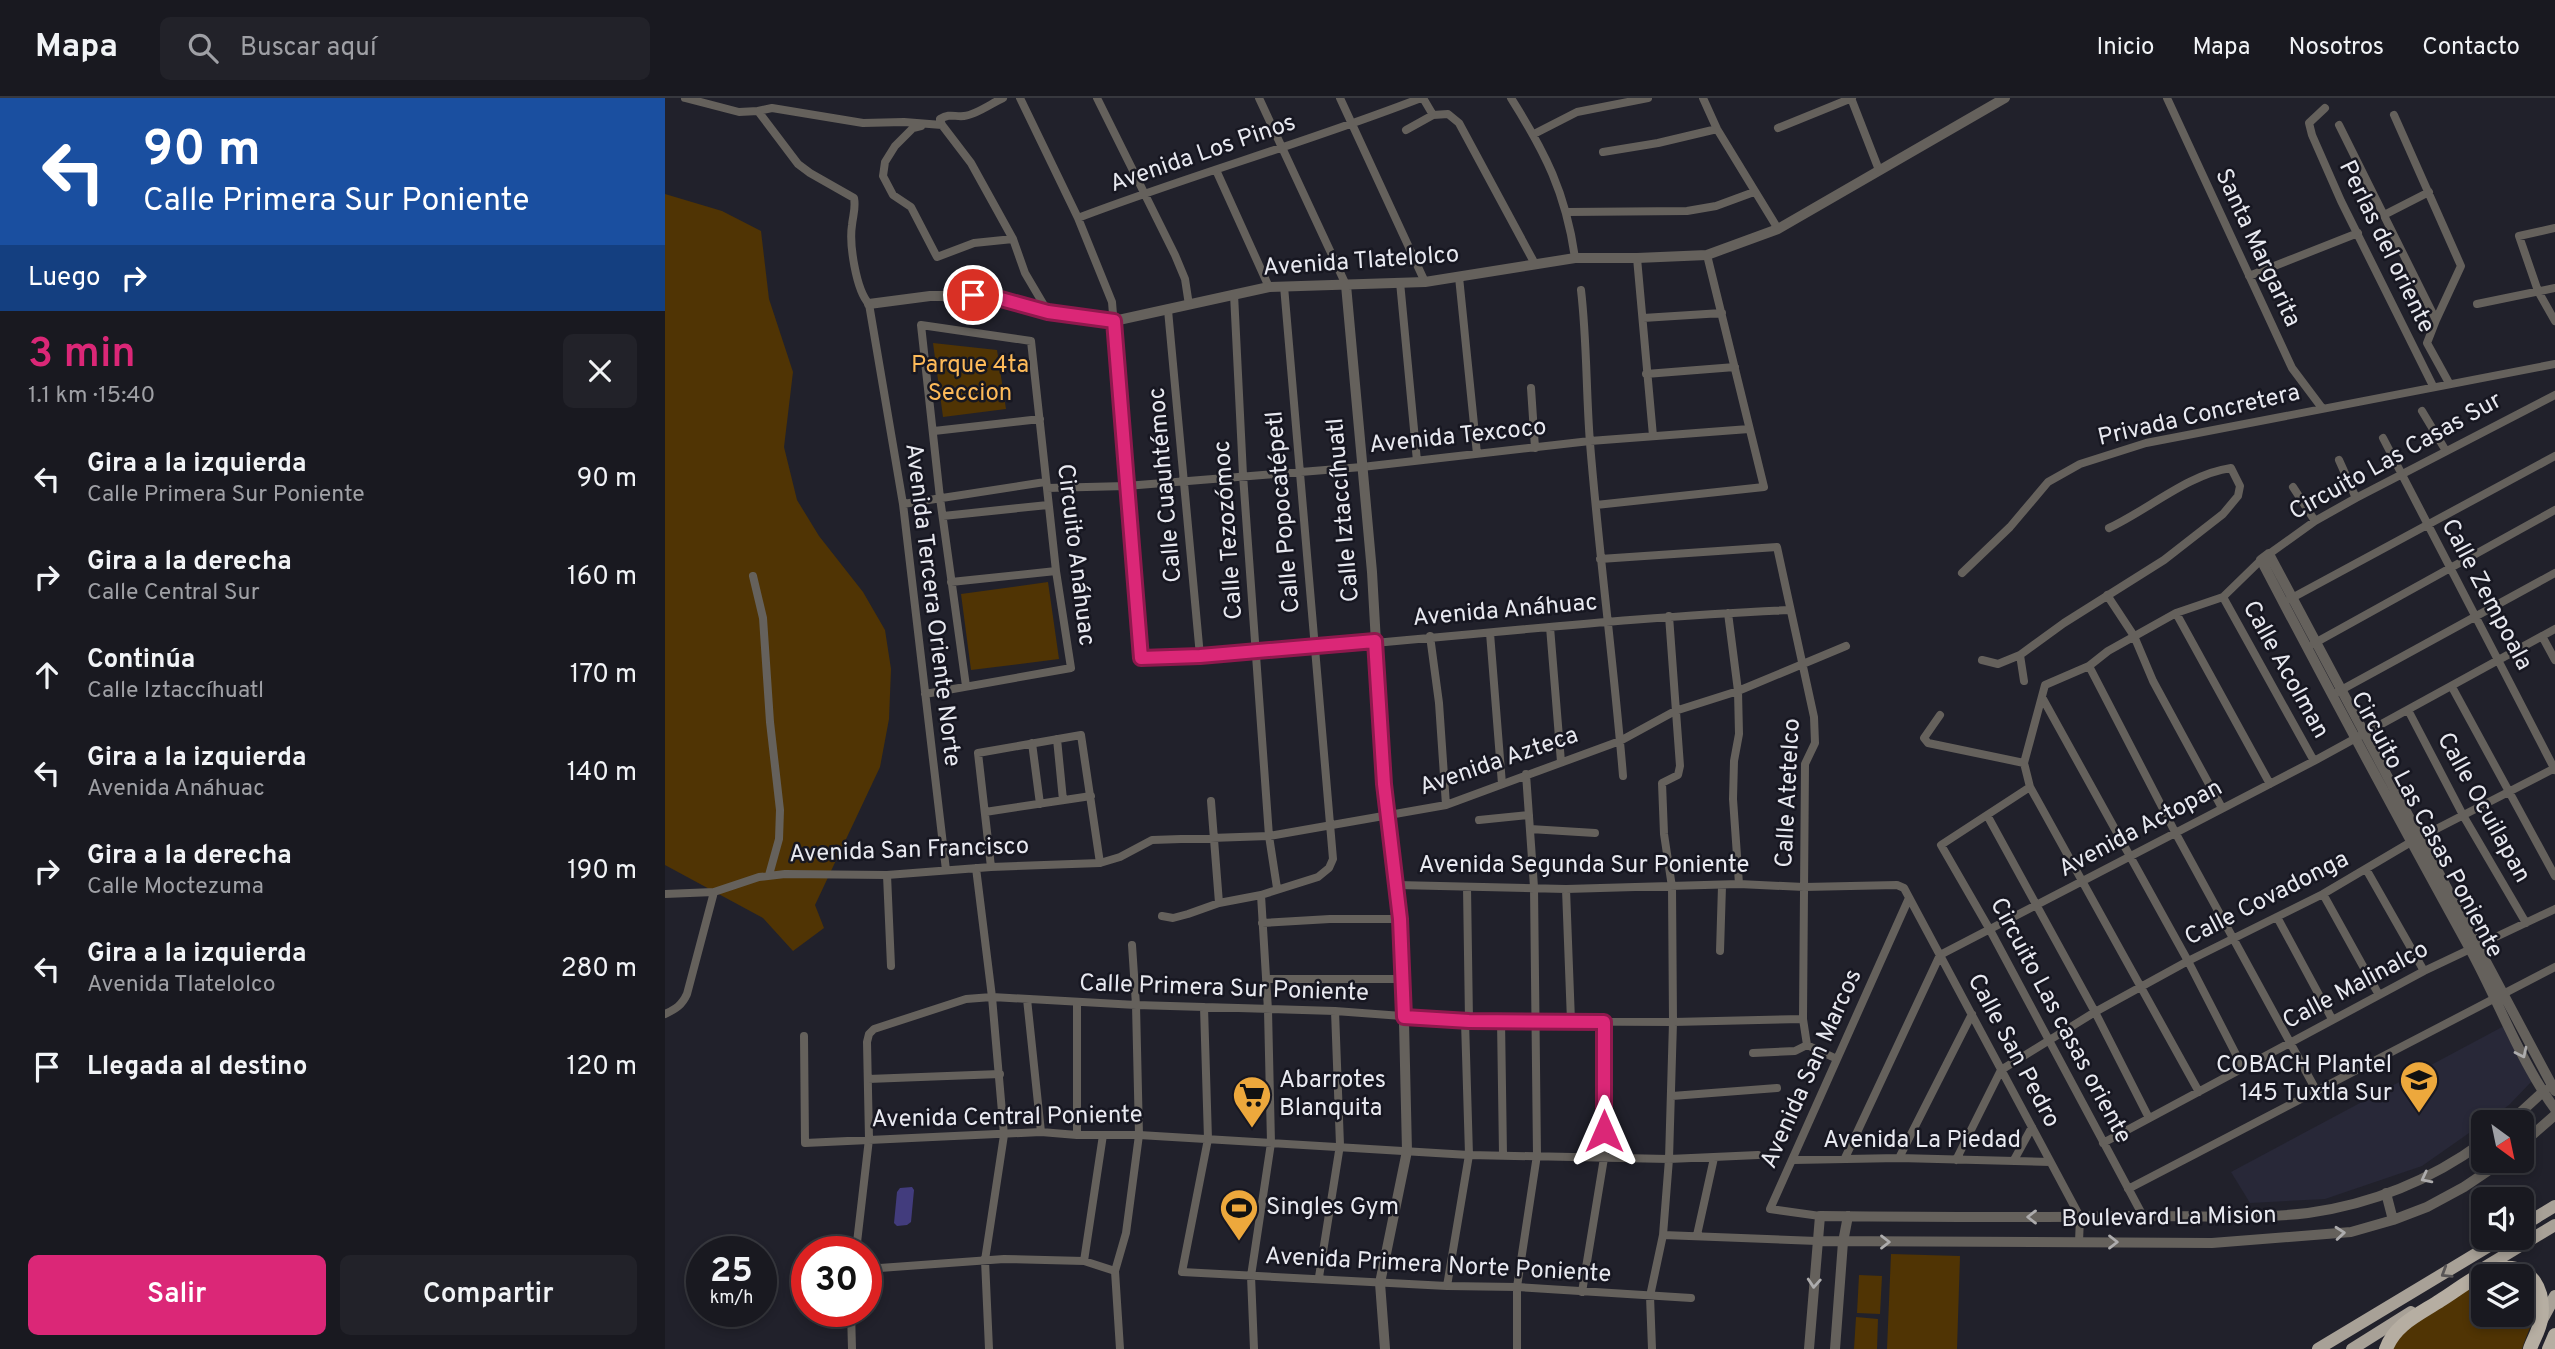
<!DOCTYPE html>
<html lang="es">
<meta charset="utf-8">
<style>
body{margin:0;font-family:Overpass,sans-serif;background:#222229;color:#f1f3f6;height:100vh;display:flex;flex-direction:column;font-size:26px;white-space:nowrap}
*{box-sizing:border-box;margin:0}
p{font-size:23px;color:#9fa0a5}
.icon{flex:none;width:38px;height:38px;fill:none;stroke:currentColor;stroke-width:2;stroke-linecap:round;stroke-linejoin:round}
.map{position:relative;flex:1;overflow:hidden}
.sheet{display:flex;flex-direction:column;background:#191920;width:665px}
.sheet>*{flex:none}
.banner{background:#1a4fa0;color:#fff;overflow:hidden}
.needle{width:46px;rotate:147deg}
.controls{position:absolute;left:1806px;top:1012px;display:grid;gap:14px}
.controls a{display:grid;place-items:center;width:63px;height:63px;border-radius:10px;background:#191920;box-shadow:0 4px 10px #0003,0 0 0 2px #37383e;font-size:35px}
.speed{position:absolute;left:21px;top:1138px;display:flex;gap:14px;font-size:35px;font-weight:700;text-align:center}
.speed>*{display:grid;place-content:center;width:91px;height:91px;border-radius:50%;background:#191920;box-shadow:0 4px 10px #0003,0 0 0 2px #37383e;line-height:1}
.speed small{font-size:18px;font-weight:400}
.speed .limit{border:10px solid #d22;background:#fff;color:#111}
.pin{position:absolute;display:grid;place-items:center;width:60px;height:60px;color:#fff;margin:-30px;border:4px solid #fff;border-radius:50%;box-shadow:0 2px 7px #0007}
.me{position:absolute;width:77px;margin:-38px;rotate:0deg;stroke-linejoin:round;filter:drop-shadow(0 0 5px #0008)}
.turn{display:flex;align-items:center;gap:24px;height:147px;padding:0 28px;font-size:32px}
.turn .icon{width:91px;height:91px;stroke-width:2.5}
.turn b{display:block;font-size:49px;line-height:60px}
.then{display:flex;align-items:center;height:66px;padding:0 28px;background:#0003;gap:14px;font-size:26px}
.round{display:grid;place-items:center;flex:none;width:74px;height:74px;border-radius:10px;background:#222229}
.head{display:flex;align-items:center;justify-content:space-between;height:119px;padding:0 28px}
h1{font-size:42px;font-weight:600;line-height:52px;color:#db2777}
.action{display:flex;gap:14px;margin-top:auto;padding:14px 28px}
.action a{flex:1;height:80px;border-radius:10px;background:#db2777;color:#fff;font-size:28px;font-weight:600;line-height:80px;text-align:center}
.action a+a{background:#222229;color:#f1f3f6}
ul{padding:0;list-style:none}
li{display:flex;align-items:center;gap:21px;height:98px;padding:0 28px}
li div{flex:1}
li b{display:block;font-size:26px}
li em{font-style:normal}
header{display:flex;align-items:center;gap:42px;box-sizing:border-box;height:98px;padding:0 35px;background:#191920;border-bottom:2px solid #37383e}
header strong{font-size:33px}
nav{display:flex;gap:38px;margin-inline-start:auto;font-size:24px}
.search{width:490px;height:63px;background:#222229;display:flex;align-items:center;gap:18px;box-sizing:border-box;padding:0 24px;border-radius:10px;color:#9fa0a5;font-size:26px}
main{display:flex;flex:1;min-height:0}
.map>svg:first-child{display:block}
.built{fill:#282838}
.green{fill:#503404}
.water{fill:#423c7d}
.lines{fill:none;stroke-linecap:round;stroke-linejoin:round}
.minor{stroke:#65615c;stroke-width:8}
.tertiary{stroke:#65615c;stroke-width:10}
.primary{stroke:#a8a197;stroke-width:12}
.trunk{stroke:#b6aea2;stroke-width:14}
.oneway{stroke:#adacad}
.oneway2{stroke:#585556}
.route-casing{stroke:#8e194d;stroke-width:18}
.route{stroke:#db2777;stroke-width:12}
.labels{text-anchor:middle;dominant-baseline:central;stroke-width:5;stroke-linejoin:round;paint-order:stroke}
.street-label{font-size:24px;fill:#e8e9f0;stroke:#171721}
.park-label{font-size:24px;fill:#fdba59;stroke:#171721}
.poi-label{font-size:24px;fill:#e8e9f0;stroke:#171721;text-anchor:start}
</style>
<header>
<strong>Mapa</strong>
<div class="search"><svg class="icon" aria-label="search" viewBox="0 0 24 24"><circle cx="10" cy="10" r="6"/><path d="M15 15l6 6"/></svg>Buscar aquí</div>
<nav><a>Inicio</a><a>Mapa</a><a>Nosotros</a><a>Contacto</a></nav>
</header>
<main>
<section class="sheet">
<div class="banner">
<div class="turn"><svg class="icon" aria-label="left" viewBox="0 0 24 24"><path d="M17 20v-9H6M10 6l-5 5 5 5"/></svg><div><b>90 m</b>Calle Primera Sur Poniente</div></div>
<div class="then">Luego<svg class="icon" aria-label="right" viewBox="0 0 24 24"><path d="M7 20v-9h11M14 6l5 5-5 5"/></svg></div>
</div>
<div class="head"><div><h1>3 min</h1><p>1.1 km · 15:40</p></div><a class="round"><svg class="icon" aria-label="close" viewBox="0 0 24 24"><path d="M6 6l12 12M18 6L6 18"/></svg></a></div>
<ul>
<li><svg class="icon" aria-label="left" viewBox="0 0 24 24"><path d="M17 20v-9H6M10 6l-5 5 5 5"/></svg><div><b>Gira a la izquierda</b><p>Calle Primera Sur Poniente</p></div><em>90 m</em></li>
<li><svg class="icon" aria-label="right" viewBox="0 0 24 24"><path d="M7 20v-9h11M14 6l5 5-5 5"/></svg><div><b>Gira a la derecha</b><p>Calle Central Sur</p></div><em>160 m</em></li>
<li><svg class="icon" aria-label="ahead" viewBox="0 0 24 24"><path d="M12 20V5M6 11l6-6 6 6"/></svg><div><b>Continúa</b><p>Calle Iztaccíhuatl</p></div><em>170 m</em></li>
<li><svg class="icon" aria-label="left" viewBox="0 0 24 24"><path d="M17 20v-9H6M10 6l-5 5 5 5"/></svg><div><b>Gira a la izquierda</b><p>Avenida Anáhuac</p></div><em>140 m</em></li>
<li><svg class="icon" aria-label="right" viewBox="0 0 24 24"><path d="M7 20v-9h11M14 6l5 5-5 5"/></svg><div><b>Gira a la derecha</b><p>Calle Moctezuma</p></div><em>190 m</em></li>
<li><svg class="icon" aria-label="left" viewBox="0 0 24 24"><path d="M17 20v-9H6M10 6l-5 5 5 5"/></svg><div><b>Gira a la izquierda</b><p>Avenida Tlatelolco</p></div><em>280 m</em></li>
<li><svg class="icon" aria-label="arrive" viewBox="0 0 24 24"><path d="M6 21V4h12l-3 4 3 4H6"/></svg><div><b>Llegada al destino</b></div><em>120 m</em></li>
</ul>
<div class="action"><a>Salir</a><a>Compartir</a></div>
</section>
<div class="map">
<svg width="1890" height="1251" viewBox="0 0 1890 1251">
<rect width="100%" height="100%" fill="#21212b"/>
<path class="built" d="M1839,928L1867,983L1844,1007L1757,1068L1660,1101L1585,1105L1566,1074Z"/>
<path class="green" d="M0,96L57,113L96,133L104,201L128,274L119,349L132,402L154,438L198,494L220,532L226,571L224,621L215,669L150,807L159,830L128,853L98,820L0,767Z
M268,245L332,252L341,311L278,319Z
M383,484L394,561L306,572L296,496Z
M1226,1156L1295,1158L1292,1251H1222Z
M1194,1177L1217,1178L1215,1216L1192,1215Z
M1818,1182V1216H1857V1182C1880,1208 1866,1223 1857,1251H1725L1740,1230Z
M1191,1219L1213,1221L1212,1251H1189Z"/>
<path class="water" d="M247,1089L249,1092L246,1124L242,1127L232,1128L229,1125L232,1094L235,1090Z"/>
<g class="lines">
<path class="minor" d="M20,0L74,14L93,13L133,66L145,75L189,100C191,110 188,117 187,127C184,146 191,192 204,206L238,406L281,772
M355,0L413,120L447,204L476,560C692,553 908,521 1124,512
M432,0L510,157L520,181L524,207
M594,0L681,187
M675,0L760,184
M758,0L768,17
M846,0C880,54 901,95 910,160
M1038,0L1052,31L1113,131
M1186,0L1214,72
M1502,0L1627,270L1657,310
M1660,10L1644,25L1647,37L1676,103L1768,288
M93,13L107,10L198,25L239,24L277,27L275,21C285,15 289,19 299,18C311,17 327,5 338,0
M1729,17L1796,168L1771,222
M277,27L306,65L348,141L360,175L383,214
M1674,27L1771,222L1762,245L1784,285
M256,28L248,30L230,48L220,64L218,78L228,97L246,109L272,159L309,145L348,141
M1113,30L1187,0
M741,32L768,17L783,16L794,25L870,166
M869,36L912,14L983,0
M938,54L993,45L1052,31
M551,72L604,189
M902,114L1022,113L1051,108L1089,94
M1719,117L1764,94
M413,120C526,77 643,44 756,0
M1890,130L1854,138L1873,193L1890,223
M972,160L988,338
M1584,178L1693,135
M794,179L812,356
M735,184L752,363
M916,192C922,243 921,294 925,345C934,457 949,567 958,678
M569,196L578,377L604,738L612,790
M1812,206L1890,190
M503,212L535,558
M978,220L1057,215
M981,276L1070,269
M866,290L870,350
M1757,313L1781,353
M269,333L375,321
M1718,340L1890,672
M1674,362L1691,400
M1628,389L1650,423
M382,390L461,388L697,369L925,343L1084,331
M238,406L380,384
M931,407L1099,389L1042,157
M278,418L383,407
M1604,456L1650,423L1691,400L1890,297
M935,461L1112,449L1149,619L1150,645L1140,666L1138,921L1142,947
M1297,475L1345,429L1383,384L1415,366L1481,345L1890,266
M88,478L98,520L105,624L115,712L114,741L104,777
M286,484L391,473
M1442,497L1469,538L1488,583L1557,710
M1558,499L1649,663
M1625,501L1890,358
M1063,515L1073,593L1074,636L1069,663L1068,701L1074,786
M1511,515L1605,686
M885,529L896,664
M825,535L837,686
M765,538L774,605L781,707
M1877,538L1890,562
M1648,546L1890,412
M1355,557L1359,583
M1317,562L1333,566L1355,557L1399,525L1499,462L1558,416L1573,398L1575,388L1566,370C1523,376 1483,412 1444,430
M1424,568L1510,734L1651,992
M1787,589L1890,778
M260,596L406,570L391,473L366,243L256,227L275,400L301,588
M1667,597L1890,475
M1378,601L1523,863L1578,970
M1743,612L1799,719L1861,825
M1275,617L1259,640L1263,645L1359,665
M392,641L398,702
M367,645L375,706
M1365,689L1276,747L1325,832L1478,1118
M546,703L554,805
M320,714L426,698
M1322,717L1430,914L1484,1020
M814,722L864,717
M865,731L930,735
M326,769L313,655L416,637L435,765
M311,770L327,899L339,1037L320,1162L324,1251
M1701,771L1759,873
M222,777L226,868
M732,787L901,791L1074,786L1139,789L1232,787L1239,790L1415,1119L1414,1144
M802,789L804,923
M901,791L906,923
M0,796L49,794L94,779L120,776L222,777L326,769L435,765L455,759L487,742L604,738L781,707L955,643L1010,613L1073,593L1181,548
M1658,796L1714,897
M497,818L508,820L523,816L554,805L596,797L653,779L664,770L668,761L619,188
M1612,819L1667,921
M597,825L665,821H735
M1055,853L1057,788
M601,881H738
M362,901L376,1034
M412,904V1037
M539,909L543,1041L517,1174L782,1188L852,1189L1026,1200
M0,916C11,911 17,907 22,896L49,794
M836,922L838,1057
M139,938L140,1045L376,1034L412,1037H474L804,1057L1004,1061L1093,1057
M1142,947L1172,961
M1088,955L1130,953L1142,947
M203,981L335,976
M1534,994L1365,689L1359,665L1380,587L1424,568L1443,553L1511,515L1558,499L1596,462
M1007,998L1112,990
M1438,1045L1759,873L1890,811
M1180,1060L1275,857L1649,663L1890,531
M1234,1060L1307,916
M1128,1062L1234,1060L1385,1064
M1291,1062L1336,972L1430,914L1523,863L1658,796L1746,744L1890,670
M1349,1062L1367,1029
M1463,1091L1890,869
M1155,1118L1105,1111L1244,800
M998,1137L1152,1143
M1032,1137L1049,1060
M191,1153L204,1041L202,944L204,936L209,931L301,901L327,899L471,907L670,913L804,923L1008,924L1138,921
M419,1163L438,1037
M201,1171L339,1161L419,1163L450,1173
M654,1179L675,1047L670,913
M782,1188L804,1057L800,923
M917,1194L939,1060V924
M186,1213L187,1251
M455,1251L450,1173L461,1135L474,1037L471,907L467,847
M589,1251L586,1178L606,1045L603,912L596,797
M852,1251V1189L872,1057L869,789L861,676
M987,1251L985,1198L998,1137L1004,1061L1008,924L1007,789L999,736L997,685L1013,677L1015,668L1004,518"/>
<path class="tertiary" d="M681,187L707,474L719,686L732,787L738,881L742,1053L715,1185L720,1251
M204,206L265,198H325L383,214L449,223L604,189L760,184L910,160H972L1042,157L1113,131L1340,0
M1890,993L1604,456L1596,462C1664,592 1734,722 1805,851C1834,904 1855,963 1890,1011
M1845,1024L1880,992
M1857,1046L1890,1017
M1721,1095L1728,1122
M1152,1143L1547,1145L1686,1134L1728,1122L1762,1109L1799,1089L1839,1062
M1144,1251L1155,1118C1258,1119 1361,1120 1463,1118C1523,1117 1584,1122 1643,1115C1708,1106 1766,1082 1818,1044
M1170,1251L1178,1144L1183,1118"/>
<path class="primary" d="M1857,1128L1890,1108
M1812,1174L1890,1127
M1877,1222L1890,1198
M1653,1251L1839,1139
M1687,1251L1746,1214"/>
<path class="trunk" d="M1721,1251C1730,1226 1755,1216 1776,1202C1791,1193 1806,1180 1822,1174C1858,1159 1882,1185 1876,1221C1875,1231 1868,1242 1865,1251
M1884,1251L1890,1237"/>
</g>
<defs><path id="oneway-chevron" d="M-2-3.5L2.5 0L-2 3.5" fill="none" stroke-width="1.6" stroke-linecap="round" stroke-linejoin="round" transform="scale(1.75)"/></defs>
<g class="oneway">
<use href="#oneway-chevron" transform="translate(1857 955) rotate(64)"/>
<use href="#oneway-chevron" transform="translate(1761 1080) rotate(153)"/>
<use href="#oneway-chevron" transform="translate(1367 1119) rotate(-180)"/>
<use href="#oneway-chevron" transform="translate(1675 1135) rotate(-5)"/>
<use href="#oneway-chevron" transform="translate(1220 1144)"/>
<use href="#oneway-chevron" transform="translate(1448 1144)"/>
<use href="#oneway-chevron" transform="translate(1149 1185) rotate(94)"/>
</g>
<use class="oneway2" href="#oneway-chevron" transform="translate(1781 1175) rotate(148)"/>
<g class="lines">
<g class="route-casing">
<path id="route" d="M308,197L325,198L383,214L449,223L476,560L535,558L710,543L719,686L735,821L739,919L804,923L939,924V1033"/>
</g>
<use href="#route" class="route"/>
</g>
<defs>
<g id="university-pin" transform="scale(2.0125)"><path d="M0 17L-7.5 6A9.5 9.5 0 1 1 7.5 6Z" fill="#eda83c" stroke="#171721"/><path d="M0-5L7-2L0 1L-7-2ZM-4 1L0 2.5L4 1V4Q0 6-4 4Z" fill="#111"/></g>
<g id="supermarket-pin" transform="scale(2.0125)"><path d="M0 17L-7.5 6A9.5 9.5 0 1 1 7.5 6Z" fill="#eda83c" stroke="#171721"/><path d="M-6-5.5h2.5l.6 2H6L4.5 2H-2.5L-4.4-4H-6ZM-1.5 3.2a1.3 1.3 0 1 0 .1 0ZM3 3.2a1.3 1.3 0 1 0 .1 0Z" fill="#111"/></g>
<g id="stadium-pin" transform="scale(2.0125)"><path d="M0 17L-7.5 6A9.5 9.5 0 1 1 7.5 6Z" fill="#eda83c" stroke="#171721"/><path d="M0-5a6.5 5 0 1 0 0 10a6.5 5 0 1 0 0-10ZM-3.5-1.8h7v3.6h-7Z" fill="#111"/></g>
</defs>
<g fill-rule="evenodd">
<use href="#university-pin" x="1754" y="982"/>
<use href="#supermarket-pin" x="587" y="997"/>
<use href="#stadium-pin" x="574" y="1110"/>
</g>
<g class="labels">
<g class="street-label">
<text transform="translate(538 56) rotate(-19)">Avenida Los Pinos</text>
<text transform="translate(1721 149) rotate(64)">Perlas del oriente</text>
<text transform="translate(1592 150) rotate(65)">Santa Margarita</text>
<text transform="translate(696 164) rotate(-4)">Avenida Tlatelolco</text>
<text transform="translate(1534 318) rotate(-13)">Privada Concretera</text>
<text transform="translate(793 339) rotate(-6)">Avenida Texcoco</text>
<text transform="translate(1731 359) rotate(-29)">Circuito Las Casas Sur</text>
<text transform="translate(501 387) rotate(-95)">Calle Cuauhtémoc</text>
<text transform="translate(679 412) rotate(-95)">Calle Iztaccíhuatl</text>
<text transform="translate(619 414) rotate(-95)">Calle Popocatépetl</text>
<text transform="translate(564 432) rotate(-94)">Calle Tezozómoc</text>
<text transform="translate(410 457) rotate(83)">Circuito Anáhuac</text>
<text transform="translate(1821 497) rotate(62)">Calle Zempoala</text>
<text transform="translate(267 507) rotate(83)">Avenida Tercera Oriente Norte</text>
<text transform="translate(840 513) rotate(-5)">Avenida Anáhuac</text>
<text transform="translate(1620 572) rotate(61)">Calle Acolman</text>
<text transform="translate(834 664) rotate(-19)">Avenida Azteca</text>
<text transform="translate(1124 695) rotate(-87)">Calle Atetelco</text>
<text transform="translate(1818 710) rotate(61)">Calle Ocuilapan</text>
<text transform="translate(1761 727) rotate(62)">Circuito Las Casas Poniente</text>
<text transform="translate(1476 731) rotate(-28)">Avenida Actopan</text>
<text transform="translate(244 753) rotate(-2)">Avenida San Francisco</text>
<text x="919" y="768">Avenida Segunda Sur Poniente</text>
<text transform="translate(1602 801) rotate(-27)">Calle Covadonga</text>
<text transform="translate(1691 888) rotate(-28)">Calle Malinalco</text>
<text transform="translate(559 891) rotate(2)">Calle Primera Sur Poniente</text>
<text transform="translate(1395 923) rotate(62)">Circuito Las casas oriente</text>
<text transform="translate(1348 953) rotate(62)">Calle San Pedro</text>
<text transform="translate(1147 971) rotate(-66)">Avenida San Marcos</text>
<text transform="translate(342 1020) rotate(-1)">Avenida Central Poniente</text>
<text x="1257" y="1043">Avenida La Piedad</text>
<text transform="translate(1504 1120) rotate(-1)">Boulevard La Mision</text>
<text transform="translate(773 1168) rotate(3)">Avenida Primera Norte Poniente</text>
</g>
<g class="park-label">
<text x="305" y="268">Parque 4ta<tspan x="305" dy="28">Seccion</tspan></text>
</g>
<g class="poi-label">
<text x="1727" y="968" text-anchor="end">COBACH Plantel<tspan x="1727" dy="28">145 Tuxtla Sur</tspan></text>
<text x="614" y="983">Abarrotes<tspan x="614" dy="28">Blanquita</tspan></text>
<text x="601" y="1110">Singles Gym</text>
</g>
</g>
</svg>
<div class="controls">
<a><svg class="needle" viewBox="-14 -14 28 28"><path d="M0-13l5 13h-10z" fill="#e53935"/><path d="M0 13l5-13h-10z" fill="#9fa0a5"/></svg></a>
<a><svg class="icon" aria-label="sound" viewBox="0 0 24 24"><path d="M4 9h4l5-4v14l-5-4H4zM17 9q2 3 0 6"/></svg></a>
<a><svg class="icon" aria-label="layers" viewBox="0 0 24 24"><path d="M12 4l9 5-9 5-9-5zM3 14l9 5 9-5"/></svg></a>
</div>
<div class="speed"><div>25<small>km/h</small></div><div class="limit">30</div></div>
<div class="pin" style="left:308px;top:197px;background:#d93025"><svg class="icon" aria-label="arrive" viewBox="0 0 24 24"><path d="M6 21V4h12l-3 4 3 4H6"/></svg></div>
<svg class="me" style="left:939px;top:1033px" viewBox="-20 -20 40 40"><path d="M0-17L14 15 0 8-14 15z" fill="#db2777" stroke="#fff" stroke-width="4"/></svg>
</div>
</main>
